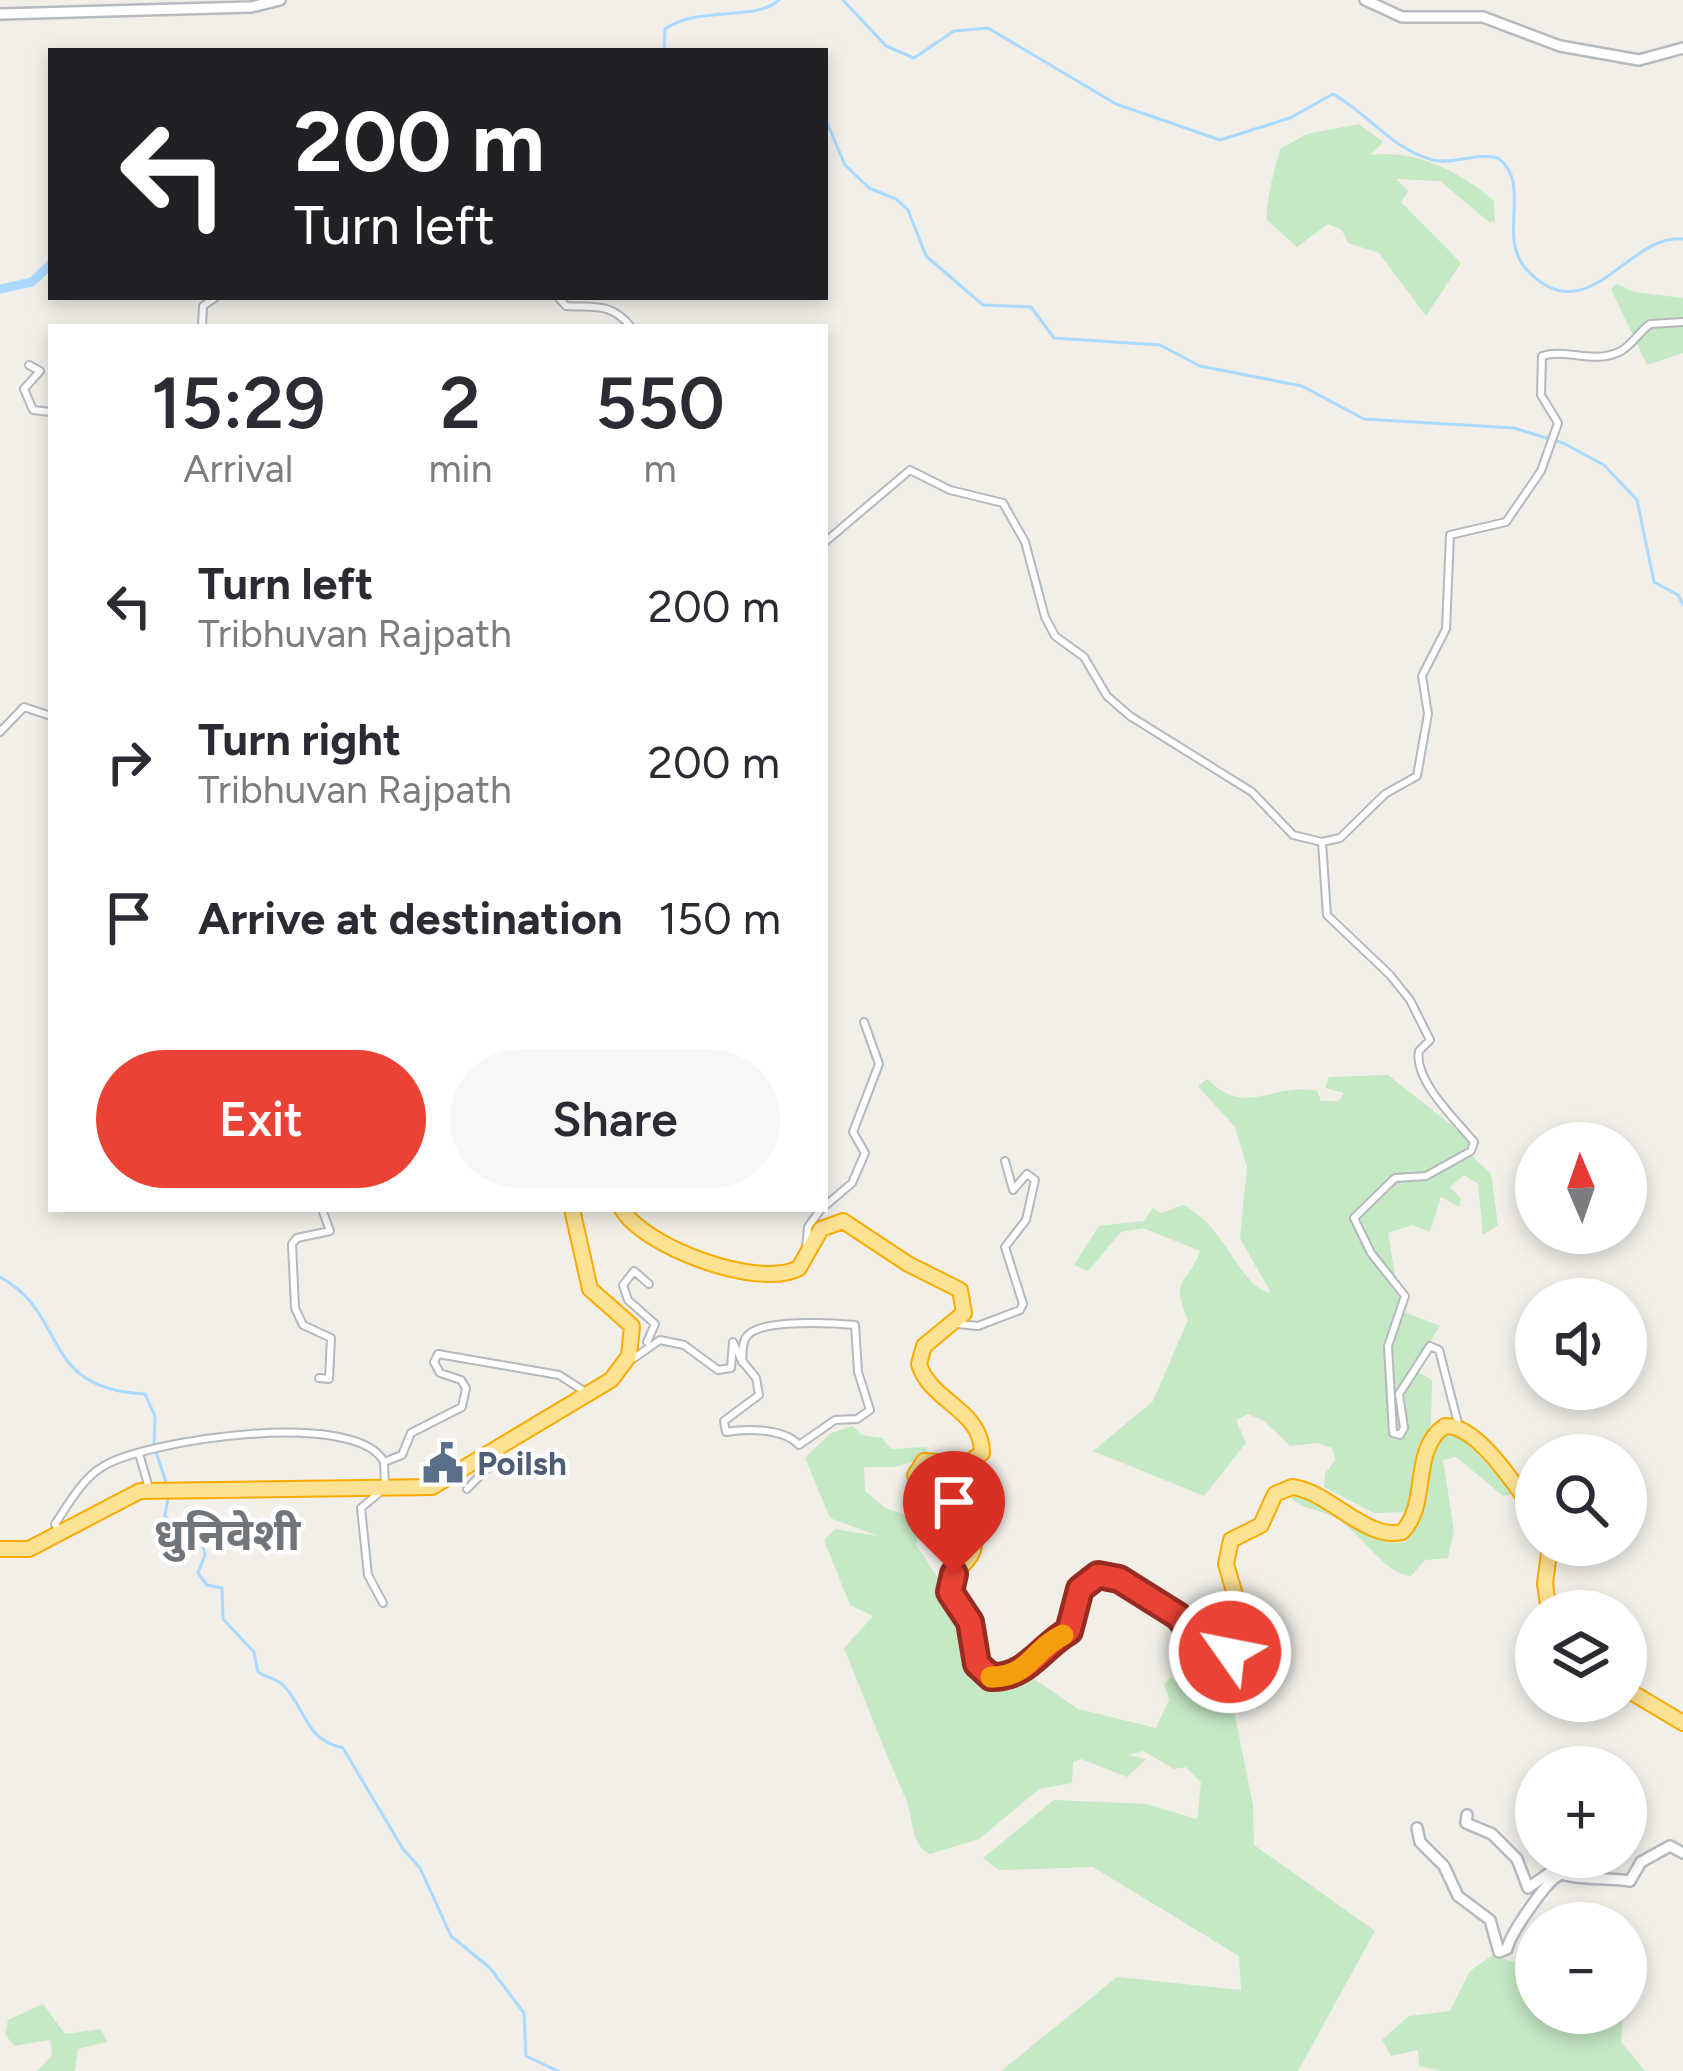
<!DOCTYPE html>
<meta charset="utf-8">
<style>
body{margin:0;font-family:Figtree,"Noto Sans Devanagari",sans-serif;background:#f7f7f7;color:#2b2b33;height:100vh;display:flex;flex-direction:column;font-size:45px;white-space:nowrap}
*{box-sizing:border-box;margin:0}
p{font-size:39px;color:#7c7c81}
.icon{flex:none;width:66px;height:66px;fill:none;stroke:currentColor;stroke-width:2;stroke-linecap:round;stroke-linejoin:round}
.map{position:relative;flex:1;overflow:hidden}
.side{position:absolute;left:48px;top:324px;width:780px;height:888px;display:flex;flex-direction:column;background:#fff;border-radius:0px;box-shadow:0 6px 18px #0003}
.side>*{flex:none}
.guide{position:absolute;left:48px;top:48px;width:780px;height:252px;border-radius:0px;box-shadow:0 6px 18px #0003;background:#202124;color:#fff;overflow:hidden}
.needle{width:78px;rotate:358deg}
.buttons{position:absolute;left:1515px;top:1122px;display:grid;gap:24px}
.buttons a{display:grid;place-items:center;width:132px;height:132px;border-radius:50%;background:#fff;box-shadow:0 6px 18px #0003;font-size:60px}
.pin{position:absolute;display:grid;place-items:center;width:102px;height:102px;color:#fff;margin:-123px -51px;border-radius:50% 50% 50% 0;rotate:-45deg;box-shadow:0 0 12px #0007}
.pin .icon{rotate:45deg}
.me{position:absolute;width:132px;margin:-66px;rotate:303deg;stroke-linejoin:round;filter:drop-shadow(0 0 9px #0008)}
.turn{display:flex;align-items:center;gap:42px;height:252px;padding:0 48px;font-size:54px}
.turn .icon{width:156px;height:156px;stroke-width:2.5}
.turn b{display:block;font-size:84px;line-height:102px}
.eta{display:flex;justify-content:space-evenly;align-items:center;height:204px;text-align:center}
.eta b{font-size:72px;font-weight:600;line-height:84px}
.action{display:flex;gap:24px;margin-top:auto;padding:24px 48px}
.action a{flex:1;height:138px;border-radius:72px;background:#ea4335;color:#fff;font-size:48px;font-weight:600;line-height:138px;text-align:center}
.action a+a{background:#f7f7f7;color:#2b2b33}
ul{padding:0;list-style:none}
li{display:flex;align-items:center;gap:36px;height:156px;padding:0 48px}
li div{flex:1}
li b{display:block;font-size:45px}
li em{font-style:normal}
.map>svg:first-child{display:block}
.green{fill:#c5e8c5}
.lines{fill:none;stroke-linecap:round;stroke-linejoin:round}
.stream{stroke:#aadaff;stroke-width:3}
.river{stroke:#aadaff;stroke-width:9}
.street-casing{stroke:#b5b8bc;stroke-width:10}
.secondary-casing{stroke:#b6babf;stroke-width:14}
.highway-casing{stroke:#f9ab00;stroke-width:18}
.street{stroke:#fff;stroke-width:6}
.secondary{stroke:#fff;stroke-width:9}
.highway{stroke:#fde293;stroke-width:14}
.route-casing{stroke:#982c22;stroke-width:30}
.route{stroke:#ea4335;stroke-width:21}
.slow{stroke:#f59e0b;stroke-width:21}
.labels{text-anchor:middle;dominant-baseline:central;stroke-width:9;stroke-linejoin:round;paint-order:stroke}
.service-label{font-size:33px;font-weight:bold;fill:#4e5e75;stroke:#fff;text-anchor:start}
.district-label{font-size:45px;font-weight:bold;fill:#70757a;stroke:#fff}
</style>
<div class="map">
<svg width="1683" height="2071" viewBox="0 0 1683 2071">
<rect width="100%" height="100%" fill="#f1efe8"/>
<path class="green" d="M1359,124L1383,142L1370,155C1414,149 1460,171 1494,201L1495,221L1489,222L1440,181L1396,179L1408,191L1401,202L1461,263L1426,316L1379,253L1348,243L1342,230L1328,224L1297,247L1267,220C1265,203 1275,168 1280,149L1307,134Z
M1617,284L1634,292L1683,298V353L1647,365L1611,289Z
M1388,1075L1469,1139L1467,1151L1491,1174L1498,1225L1483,1235L1478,1184L1464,1175L1450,1187L1461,1199L1459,1207L1441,1197L1430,1232L1412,1225L1388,1233L1401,1311L1440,1326L1413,1369L1432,1380L1431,1423L1409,1512L1374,1513L1324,1487L1325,1474L1335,1460L1332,1448L1318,1443L1290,1446L1264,1421L1248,1414L1236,1420L1246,1443L1204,1496L1093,1451L1153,1401L1188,1320C1169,1276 1188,1286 1200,1251L1143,1228L1121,1232L1088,1271L1074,1265L1099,1226L1144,1221L1153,1208L1161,1213L1183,1205C1227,1226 1239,1288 1271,1293L1240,1238L1247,1167L1235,1127L1198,1086L1207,1079C1249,1119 1269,1082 1317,1091L1321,1101H1339L1344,1093L1325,1088L1329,1077Z
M853,1426L862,1435L882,1438L891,1449L926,1447L929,1456L895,1467H864L865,1491L885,1508L951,1530L953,1537L920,1529L916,1545L965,1618L974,1673L1005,1682L1030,1676L1078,1709L1156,1728L1169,1700L1164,1684L1171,1677C1191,1699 1214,1687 1233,1706L1253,1805L1254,1845L1375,1931L1298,2071H1001L1117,1977L1241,1990L1239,1956L1093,1867L999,1870L983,1858L1054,1800L1146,1804L1197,1819L1201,1782L1186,1767L1174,1769L1143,1751L1129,1755L1146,1759L1127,1777L1081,1759L1073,1762L1072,1783L1039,1789L979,1839L930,1854L923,1850C910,1835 913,1814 905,1797C883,1748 865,1699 844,1648L873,1616L850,1605L824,1540L835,1529L878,1536L830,1518L805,1458L831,1433Z
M1450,1433L1463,1436L1514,1494L1503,1496L1456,1457L1443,1460L1454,1531L1448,1558L1425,1560L1411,1576C1382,1573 1363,1534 1337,1519C1318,1507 1303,1512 1287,1494C1332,1492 1361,1550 1405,1542C1436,1514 1413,1458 1450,1433Z
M1494,1954L1513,1962L1536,1961V2013H1623L1621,2042L1645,2071H1442L1419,2066L1418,2050L1391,2056L1382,2040L1409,2016L1450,2011L1470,1971Z
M43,2004L65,2034L101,2029L107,2042L78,2049L75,2071H37L52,2055L50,2040L14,2046L5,2034L8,2020Z"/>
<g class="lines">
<path class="stream" d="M843,0L886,46L914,58L954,31L988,28L1116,104L1220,140L1290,118L1333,94C1369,114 1391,149 1433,160C1454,165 1476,152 1498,158C1533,184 1496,237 1527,270C1588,335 1629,232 1683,239
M664,51L665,29C701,5 754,22 779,0
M825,118L845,165L869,188L896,199L908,210L926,256L983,305L1031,307L1054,338L1160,345L1200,366L1302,386L1364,419L1514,428L1563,443L1604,465L1637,500L1654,582L1678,595L1683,605
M0,1277C70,1315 38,1389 145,1394L155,1416L154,1446L168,1488
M168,1497L165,1516L174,1527L201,1538L205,1555L198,1573L207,1585L222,1588L223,1619L254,1652L258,1672C267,1678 277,1678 284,1686C306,1709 305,1740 343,1748L403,1849L420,1868L451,1936L490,1968L524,2013L526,2056L558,2071"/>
<path class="river" d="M0,289L32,282L51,264"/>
<g class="street-casing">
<path id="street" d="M558,297L566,306C595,308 611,302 631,327
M202,327L203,306L216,297
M29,365L40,371L24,389L33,410L51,412
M825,542L910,470L950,490L1003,503L1025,542L1045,617L1055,636L1084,657L1107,696L1130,716L1252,792L1293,835L1322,842
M0,732L24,707L51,716
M1005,1161L1013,1190
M825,1206L852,1183L865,1153L853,1132L879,1064L864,1022
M806,1248L808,1227L821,1209
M958,1324L978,1326L1020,1310L1023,1304L1005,1247L1026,1220L1035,1180L1027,1174L1013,1190
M647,1342L655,1324L628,1300L623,1285L634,1271L649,1284
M634,1358L660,1340L684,1345L718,1370L731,1368L733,1342L741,1359
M742,1362C743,1355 741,1341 748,1335C762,1319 834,1323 855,1325L858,1372L870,1410L857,1419L835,1420L799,1445C785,1429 749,1428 726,1432L724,1421L759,1395L756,1378L743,1362
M319,1378L329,1379L331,1338L303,1325L295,1308L292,1244L297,1238L330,1231L322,1209
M1459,1427L1439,1350L1430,1346L1399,1394L1404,1428L1400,1435L1393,1433L1388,1346L1405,1296L1371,1253L1354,1218L1395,1178L1426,1176L1471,1151L1474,1142C1457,1121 1413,1080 1419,1051L1430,1040L1410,1000L1390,975L1327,915L1322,842L1340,838L1385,794L1417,776L1428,714L1422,676L1446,629L1450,535L1506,522L1541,471L1558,423L1541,395L1542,356C1568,348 1594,365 1621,351C1632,345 1639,332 1650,324L1683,322
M140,1457L149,1488
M385,1487L384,1462L402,1455L411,1433L462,1407L466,1388L461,1380L440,1373L434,1362L438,1354L559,1375L587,1393
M467,1489L500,1455L501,1446
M380,1492L361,1508L368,1575L383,1603
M60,1532L55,1524C68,1505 82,1479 102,1467C144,1440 357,1408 384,1462"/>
</g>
<g class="secondary-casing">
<path id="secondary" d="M1365,0L1402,17H1483L1560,46L1639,60L1683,48
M0,14L251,7L280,0
M1467,1815L1466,1823L1492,1834L1517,1859L1528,1888L1552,1871C1577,1881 1604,1877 1630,1881L1641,1862L1670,1846L1683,1853
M1417,1828L1420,1842L1444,1866L1458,1896L1490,1920L1499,1952L1507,1949C1510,1934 1546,1882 1558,1876"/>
</g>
<g class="highway-casing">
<path id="highway" d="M622,1209C644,1247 759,1290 799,1268L821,1229L843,1221L908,1264L960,1290L964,1313L924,1346L919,1364C930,1402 982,1409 982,1453L966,1464L924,1461L915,1475L924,1493L974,1542C975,1563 951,1567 949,1589L970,1622L976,1661L987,1676L1021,1672L1045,1644L1067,1632L1080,1589L1102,1574L1119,1579L1178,1616L1206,1651L1233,1650L1245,1629L1226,1564L1231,1540L1261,1525L1275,1494L1292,1487C1329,1491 1366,1541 1402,1532C1430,1505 1410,1449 1445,1426C1479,1425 1516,1488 1536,1513
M0,1549H29L140,1491L432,1487L611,1380L629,1356L632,1326L590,1289L572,1209
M1549,1611L1545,1584L1550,1545
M1626,1689L1683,1723"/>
</g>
<use href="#street" class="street"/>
<use href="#secondary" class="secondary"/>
<use href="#highway" class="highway"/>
</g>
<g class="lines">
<g class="route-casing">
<path id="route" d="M954,1574L950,1592L970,1622L977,1664L991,1677C1027,1678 1041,1647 1069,1631L1080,1589L1098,1575L1119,1579L1178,1616L1206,1651L1230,1652"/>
</g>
<use href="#route" class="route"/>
<path class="slow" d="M991,1677C1028,1678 1033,1649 1063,1635"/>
</g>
<defs>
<g id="civic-bare" transform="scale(3.24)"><path d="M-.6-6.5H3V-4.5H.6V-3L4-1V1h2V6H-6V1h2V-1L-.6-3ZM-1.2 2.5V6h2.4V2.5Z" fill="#5c6f8a" stroke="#fff" stroke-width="2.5" paint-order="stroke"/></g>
</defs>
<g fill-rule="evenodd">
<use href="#civic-bare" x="443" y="1463"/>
</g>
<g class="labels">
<g class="service-label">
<text x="477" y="1463">Poilsh</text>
</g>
<g class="district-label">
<text x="227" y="1534">धुनिवेशी</text>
</g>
</g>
</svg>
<div class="buttons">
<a><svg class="needle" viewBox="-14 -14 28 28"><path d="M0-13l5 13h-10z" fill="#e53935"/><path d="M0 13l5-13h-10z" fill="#7c7c81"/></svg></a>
<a><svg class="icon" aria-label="sound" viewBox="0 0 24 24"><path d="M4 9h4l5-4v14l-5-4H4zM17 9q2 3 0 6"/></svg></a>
<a><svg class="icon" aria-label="search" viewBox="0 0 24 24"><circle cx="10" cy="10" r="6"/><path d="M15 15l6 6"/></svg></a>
<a><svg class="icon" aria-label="layers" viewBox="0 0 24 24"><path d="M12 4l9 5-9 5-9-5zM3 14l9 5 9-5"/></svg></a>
<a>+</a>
<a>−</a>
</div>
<div class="pin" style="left:954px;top:1574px;background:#d93025"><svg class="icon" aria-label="arrive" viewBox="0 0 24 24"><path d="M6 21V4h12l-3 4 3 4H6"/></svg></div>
<svg class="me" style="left:1230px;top:1652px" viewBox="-20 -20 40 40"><circle r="17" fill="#ea4335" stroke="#fff" stroke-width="3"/><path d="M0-11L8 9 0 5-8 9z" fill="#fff"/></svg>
<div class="guide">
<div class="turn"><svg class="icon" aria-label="left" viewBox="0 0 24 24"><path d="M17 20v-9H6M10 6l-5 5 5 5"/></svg><div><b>200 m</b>Turn left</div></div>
</div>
<section class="side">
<div class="eta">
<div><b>15:29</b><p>Arrival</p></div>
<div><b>2</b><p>min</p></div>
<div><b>550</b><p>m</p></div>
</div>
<ul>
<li><svg class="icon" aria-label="left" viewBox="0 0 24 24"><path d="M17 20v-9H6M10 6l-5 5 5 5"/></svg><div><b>Turn left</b><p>Tribhuvan Rajpath</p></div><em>200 m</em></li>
<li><svg class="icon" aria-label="right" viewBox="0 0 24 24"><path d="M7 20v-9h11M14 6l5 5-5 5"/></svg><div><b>Turn right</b><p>Tribhuvan Rajpath</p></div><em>200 m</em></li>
<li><svg class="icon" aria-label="arrive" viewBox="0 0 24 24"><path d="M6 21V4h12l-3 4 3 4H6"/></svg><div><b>Arrive at destination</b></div><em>150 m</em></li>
</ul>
<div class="action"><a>Exit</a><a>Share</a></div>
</section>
</div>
